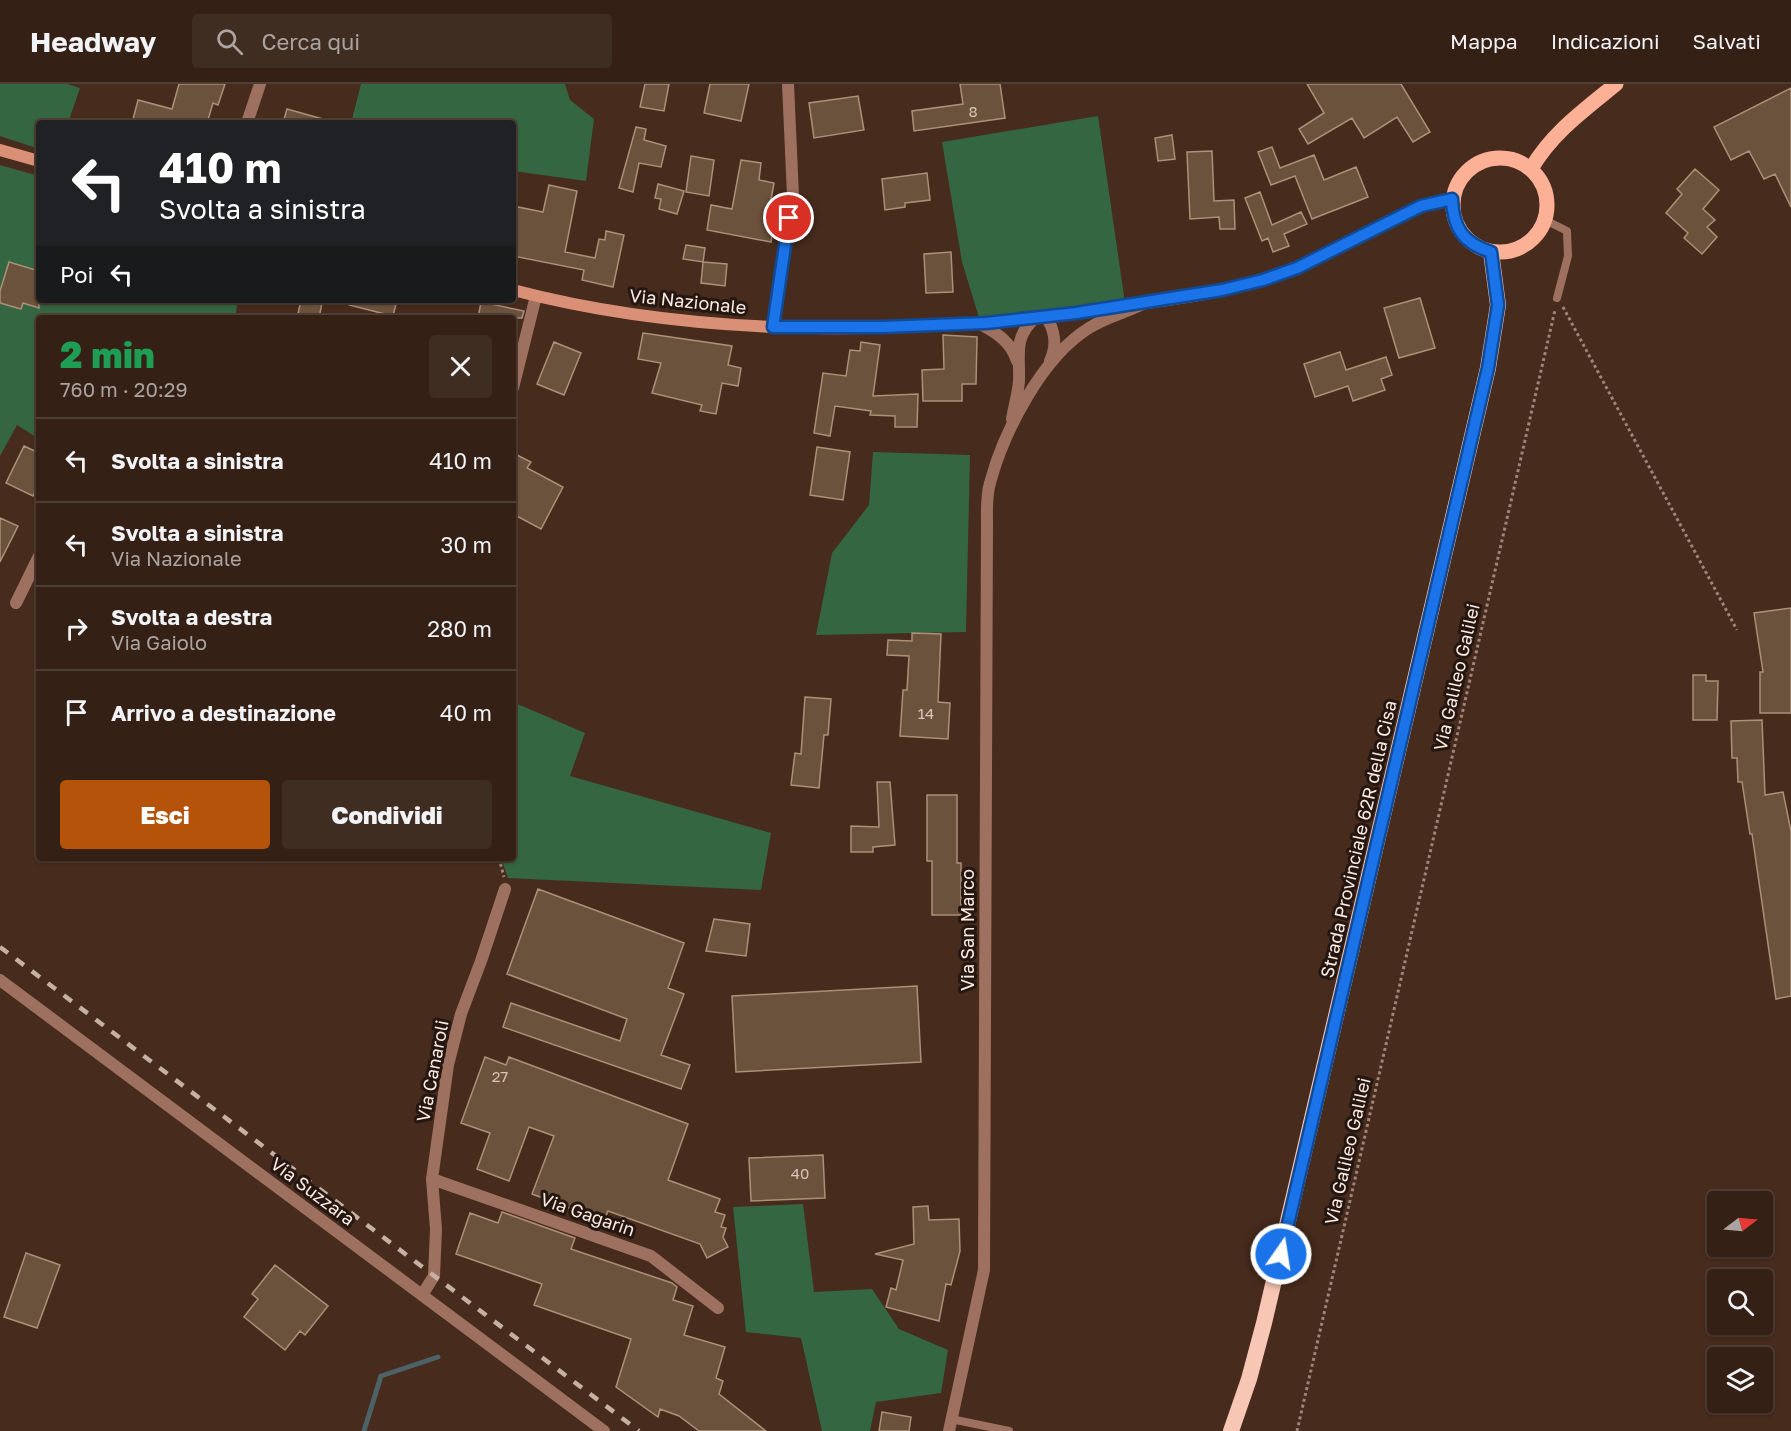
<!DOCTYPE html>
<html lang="it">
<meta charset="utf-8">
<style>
body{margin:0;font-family:"Golos Text",sans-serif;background:#402d22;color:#f1f3f6;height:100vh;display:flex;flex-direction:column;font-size:22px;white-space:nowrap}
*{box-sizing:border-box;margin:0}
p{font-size:20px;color:#aaa3a0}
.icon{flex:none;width:33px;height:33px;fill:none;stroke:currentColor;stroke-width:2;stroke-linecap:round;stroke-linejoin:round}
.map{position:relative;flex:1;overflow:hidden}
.sheet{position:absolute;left:36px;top:231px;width:480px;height:546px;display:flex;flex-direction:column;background:#352015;border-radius:6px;box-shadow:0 2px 4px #0004,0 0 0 2px #4f3e34}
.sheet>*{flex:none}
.guide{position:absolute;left:36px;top:36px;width:480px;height:183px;border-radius:6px;box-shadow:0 2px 4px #0004,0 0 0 2px #4f3e34;background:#202124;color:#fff;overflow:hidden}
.needle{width:39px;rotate:74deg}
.controls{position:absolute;left:1707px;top:1107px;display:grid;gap:12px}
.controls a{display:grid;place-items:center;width:66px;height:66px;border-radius:6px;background:#352015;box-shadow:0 2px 4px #0004,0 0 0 2px #4f3e34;font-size:30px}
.pin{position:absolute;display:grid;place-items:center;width:51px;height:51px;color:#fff;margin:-26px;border:3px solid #fff;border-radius:50%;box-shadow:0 2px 6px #0007}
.me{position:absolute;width:66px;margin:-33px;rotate:13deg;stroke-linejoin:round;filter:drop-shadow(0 0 4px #0008)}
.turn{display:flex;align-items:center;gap:21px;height:126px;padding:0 24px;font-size:27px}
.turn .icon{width:78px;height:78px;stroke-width:2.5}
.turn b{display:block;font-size:42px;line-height:51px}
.then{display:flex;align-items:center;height:57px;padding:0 24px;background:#0003;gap:12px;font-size:22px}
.round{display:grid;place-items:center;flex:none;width:63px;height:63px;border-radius:6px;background:#402d22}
.summary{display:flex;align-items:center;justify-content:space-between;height:102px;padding:0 24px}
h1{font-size:36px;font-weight:800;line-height:45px;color:#1e9e55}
.cta{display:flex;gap:12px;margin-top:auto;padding:12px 24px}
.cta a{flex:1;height:69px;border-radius:6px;background:#b45309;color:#fff;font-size:24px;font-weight:800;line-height:69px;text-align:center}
.cta a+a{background:#402d22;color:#f1f3f6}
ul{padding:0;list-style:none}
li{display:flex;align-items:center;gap:18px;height:84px;padding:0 24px;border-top:2px solid #4f3e34}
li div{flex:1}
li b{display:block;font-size:22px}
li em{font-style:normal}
header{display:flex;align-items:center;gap:36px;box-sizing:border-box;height:84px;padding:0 30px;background:#352015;border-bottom:2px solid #4f3e34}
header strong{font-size:28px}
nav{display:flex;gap:33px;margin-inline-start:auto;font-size:21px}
.search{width:420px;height:54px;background:#402d22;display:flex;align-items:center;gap:15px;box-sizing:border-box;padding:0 21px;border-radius:6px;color:#aaa3a0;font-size:22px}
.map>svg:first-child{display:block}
.green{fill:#336641}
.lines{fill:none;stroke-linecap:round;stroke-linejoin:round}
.stream{stroke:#4c6267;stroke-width:5}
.building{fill:#6b523c;stroke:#ac9078;stroke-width:1.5}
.path{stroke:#9d8579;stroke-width:3;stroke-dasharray:3 3;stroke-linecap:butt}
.service{stroke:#9e705f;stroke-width:8}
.minor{stroke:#9e705f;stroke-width:12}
.tertiary{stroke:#9e705f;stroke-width:12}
.secondary{stroke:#da9077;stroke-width:12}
.primary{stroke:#fcb095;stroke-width:15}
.trunk{stroke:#f8c6b4;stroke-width:16}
.rail{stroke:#c5b0a4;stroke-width:4.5;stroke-dasharray:10 10;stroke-linecap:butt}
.route-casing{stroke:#114b97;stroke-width:15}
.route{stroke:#1a73e8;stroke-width:10}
.labels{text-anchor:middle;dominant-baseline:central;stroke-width:6;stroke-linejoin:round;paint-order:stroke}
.number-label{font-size:15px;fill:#d8c5b8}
.street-label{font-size:18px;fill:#fdebe1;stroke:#241711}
</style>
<header>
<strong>Headway</strong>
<div class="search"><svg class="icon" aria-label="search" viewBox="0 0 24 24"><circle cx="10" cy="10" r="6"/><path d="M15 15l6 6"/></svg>Cerca qui</div>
<nav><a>Mappa</a><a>Indicazioni</a><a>Salvati</a></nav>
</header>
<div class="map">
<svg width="1791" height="1347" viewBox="0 0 1791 1347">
<rect width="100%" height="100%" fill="#472b1c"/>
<path class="green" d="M0,0H67L80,4L68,39H39V65L0,52Z
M361,0H565L570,16L594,35L586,97L513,87V39H351Z
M1098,32L1125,219L980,237L962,178L942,58Z
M0,81L39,92V216H238L235,234H39V355L17,341L0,372Z
M873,368L970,371L966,548L816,551L832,469L869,421Z
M513,618L585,649L570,692L771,749L761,806L508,794L501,774H513Z
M803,1120L814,1208L872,1205L899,1245L948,1266L941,1309L876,1318L870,1347H822L801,1254L746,1248L733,1123Z"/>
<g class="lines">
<path class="stream" d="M364,1347L381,1292L438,1273"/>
</g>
<path class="building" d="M179,0H225L218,21L213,19L207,39H132L138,16L172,25Z
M645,0H669L664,27L640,23Z
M710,0H749L741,37L704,29Z
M960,0H1000L1005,34L914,47L912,27L963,20Z
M1307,0H1401L1430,48L1413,58L1397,33L1364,54L1352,34L1308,60L1299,45L1324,29Z
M1791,4V123L1775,90L1764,95L1749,67L1731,76L1714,43Z
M858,12L864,46L814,54L809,19Z
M287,25L323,35L322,39H283Z
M636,43L646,45L644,56L666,62L661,83L639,79L633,108L619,104Z
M1172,51L1175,75L1158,77L1155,54Z
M1272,63L1280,84L1314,71L1324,96L1356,83L1368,113L1312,135L1295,92L1271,101L1258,68Z
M1212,67L1214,117L1234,116L1235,145H1220L1219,133L1190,135L1187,68Z
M691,72L714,76L709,112L686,108Z
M741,76L761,79L759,96L774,99L768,132L775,133L771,158L707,146L711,121L732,125Z
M1695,85L1719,106L1703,125L1715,136L1707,143L1717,153L1702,170L1684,154L1688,149L1666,129L1682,110L1677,105Z
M927,89L930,116L905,119V123L885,126L882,95Z
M658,100L684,107L677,130L659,125L661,115L655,114Z
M549,101L577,107L565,168L595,174L599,155L605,156L606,147L624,151L613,203L582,196L584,186L513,172V122L543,128Z
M1260,108L1272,141L1301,128L1307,140L1284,150L1289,162L1273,168L1268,154L1262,157L1245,114Z
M686,161L705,164L703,178L683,175Z
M951,168L953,208L926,209L924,170Z
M9,178L39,187V224L23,219L21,225L0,219V207Z
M703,178L727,180L725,202L701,199Z
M1420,214L1435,264L1399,274L1384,224Z
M301,216L322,219L319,234H297Z
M349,216H397L393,232L349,221Z
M481,218L524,227L522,234H478Z
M643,249L732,262L728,281L741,284L738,302L722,299L716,330L700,327L702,321L652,309L661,279L638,275Z
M943,251L977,253L976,300H962V317H923L922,286L944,285Z
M554,258L581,269L564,311L537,300Z
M861,258L880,261L873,312L918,310L917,343H895V332L870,331L871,327L835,322L830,352L814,349L823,289L846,292L850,266L860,267Z
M1340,268L1346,286L1386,273L1392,291L1381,295L1385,306L1353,317L1348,302L1315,313L1304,280Z
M24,362L39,369V399L33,412L6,399Z
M817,363L850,368L843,416L810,411Z
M513,369L531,378L527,384L563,403L541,445L513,430Z
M0,434L18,442L0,478Z
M1791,524V629H1760V588H1763L1754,529Z
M912,549L941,550L938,618L950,619L948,655L900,652L903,606H907L909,572L887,571L888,556L912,557Z
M1693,591H1706V597H1718L1717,636H1693Z
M805,613L831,615L828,651H824L819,704L791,701L795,669L801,670Z
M1762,636L1765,711L1783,708L1791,747V912L1776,915L1752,750H1750L1742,698H1738L1737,674H1732L1731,637Z
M877,698H890L895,761L873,763V768H851V742L879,743Z
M927,711H957V779H961V831H932V777H927Z
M538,805L684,859L668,904L684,910L661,971L690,981L681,1005L503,943L511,919L620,957L627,935L507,890Z
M714,835L750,840L746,872L706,867Z
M917,902L921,978L736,988L732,912Z
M485,973L506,981L509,973L688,1040L668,1096L720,1115L715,1128L725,1131L721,1143L726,1144L723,1153L728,1163L707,1174L700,1160L608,1127L604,1137L532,1110L554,1052L529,1043L509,1097L477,1085L490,1049L461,1039Z
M823,1071L825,1114L751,1117L749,1074Z
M928,1122L929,1136L959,1135L960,1167L951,1201L946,1200L939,1237L886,1223L891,1204L896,1206L903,1176L875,1170L914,1160L913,1123Z
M502,1128L575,1154L571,1165L672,1199L677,1203L673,1216L693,1222L684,1251L725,1263L716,1294L723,1297L719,1310L766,1347H699L679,1332L660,1325L658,1333L616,1303L631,1255L534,1221L542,1200L456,1170L470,1129L498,1139Z
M26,1169L60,1181L37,1244L4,1233Z
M275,1181L328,1222L305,1251L300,1247L285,1266L244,1233L258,1215L252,1210Z
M882,1328L911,1333L909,1347H879Z"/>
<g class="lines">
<path class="path" d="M1563,223L1737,546
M499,774L504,793
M1297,1347L1555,226"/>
<path class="service" d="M1545,136L1567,147L1568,172L1557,214
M951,1335L1009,1347"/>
<path class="minor" d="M247,39L260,0
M773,243L793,112L788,0
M513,304L536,212
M16,519L39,472
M432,1095L651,1172L718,1224
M422,1211L434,1192L436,1145L432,1095L448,981L461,930L481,877L505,805"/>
<path class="tertiary" d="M1046,233C1055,246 1057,262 1050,277
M980,240C997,249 1011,258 1017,277
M1012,335C1014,323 1018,310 1019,297C1020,271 1013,254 1035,234
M0,896L604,1347
M949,1347L984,1186L987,440C987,427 986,412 990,399C1004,347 1042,273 1089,244C1106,233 1125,229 1143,220"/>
<path class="secondary" d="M0,66L39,77
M513,206C703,256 926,252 1119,223C1167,216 1215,210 1262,197C1318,181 1366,144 1419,123C1430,118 1442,117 1452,115"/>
<path class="primary" d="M1453 121a47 47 0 1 1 94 0a47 47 0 1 1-94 0Z
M1531,85C1552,49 1584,26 1616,0"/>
<path class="trunk" d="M1231,1347L1249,1295L1264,1239L1488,284L1498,221L1491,168"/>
<path class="rail" d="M0,863L639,1347"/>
</g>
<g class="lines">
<g class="route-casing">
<path id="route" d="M789,134L773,243H882L986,239L1076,229L1222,206L1263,196L1297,184L1421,122L1452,115C1453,144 1463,159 1491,168L1498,221L1488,284L1281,1170"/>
</g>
<use href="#route" class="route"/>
</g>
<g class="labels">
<g class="number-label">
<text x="973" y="27">8</text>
<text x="926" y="629">14</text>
<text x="500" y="992">27</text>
<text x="800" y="1089">40</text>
</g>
<g class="street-label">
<text transform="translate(688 217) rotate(6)">Via Nazionale</text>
<text transform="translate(1456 593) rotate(-77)">Via Galileo Galilei</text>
<text transform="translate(1358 755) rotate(-77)">Strada Provinciale 62R della Cisa</text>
<text transform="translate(967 846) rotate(-90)">Via San Marco</text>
<text transform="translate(432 987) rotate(-79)">Via Canaroli</text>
<text transform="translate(1347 1067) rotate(-77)">Via Galileo Galilei</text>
<text transform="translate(313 1107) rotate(37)">Via Suzzara</text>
<text transform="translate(588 1130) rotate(19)">Via Gagarin</text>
</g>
</g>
</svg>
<div class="controls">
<a><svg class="needle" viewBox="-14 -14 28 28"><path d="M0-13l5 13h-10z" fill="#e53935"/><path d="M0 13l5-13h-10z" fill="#aaa3a0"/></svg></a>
<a><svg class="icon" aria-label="search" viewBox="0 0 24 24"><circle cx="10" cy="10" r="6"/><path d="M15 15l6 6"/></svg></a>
<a><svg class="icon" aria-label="layers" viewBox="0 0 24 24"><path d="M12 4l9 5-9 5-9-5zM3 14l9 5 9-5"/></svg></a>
</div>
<div class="pin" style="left:789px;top:134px;background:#d93025"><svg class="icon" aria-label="arrive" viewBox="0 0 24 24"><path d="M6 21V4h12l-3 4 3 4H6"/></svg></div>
<svg class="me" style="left:1281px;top:1170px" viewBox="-20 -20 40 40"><circle r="17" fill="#1a73e8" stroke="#fff" stroke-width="3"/><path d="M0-11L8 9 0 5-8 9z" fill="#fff"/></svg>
<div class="guide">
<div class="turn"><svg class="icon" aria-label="left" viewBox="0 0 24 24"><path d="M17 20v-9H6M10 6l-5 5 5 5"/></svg><div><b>410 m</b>Svolta a sinistra</div></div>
<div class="then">Poi<svg class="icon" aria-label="left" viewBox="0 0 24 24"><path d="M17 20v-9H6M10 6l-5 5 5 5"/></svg></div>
</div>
<section class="sheet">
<div class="summary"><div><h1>2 min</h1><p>760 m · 20:29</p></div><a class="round"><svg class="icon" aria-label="close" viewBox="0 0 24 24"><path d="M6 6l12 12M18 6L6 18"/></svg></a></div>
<ul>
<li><svg class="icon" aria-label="left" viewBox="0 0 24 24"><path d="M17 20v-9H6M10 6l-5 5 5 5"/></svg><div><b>Svolta a sinistra</b></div><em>410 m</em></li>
<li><svg class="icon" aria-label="left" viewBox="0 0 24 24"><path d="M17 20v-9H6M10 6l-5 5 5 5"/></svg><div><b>Svolta a sinistra</b><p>Via Nazionale</p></div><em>30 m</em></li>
<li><svg class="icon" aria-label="right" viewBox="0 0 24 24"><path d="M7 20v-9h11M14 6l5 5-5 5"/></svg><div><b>Svolta a destra</b><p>Via Gaiolo</p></div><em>280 m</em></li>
<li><svg class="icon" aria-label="arrive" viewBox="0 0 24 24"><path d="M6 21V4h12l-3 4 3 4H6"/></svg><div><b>Arrivo a destinazione</b></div><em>40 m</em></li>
</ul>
<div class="cta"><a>Esci</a><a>Condividi</a></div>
</section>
</div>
